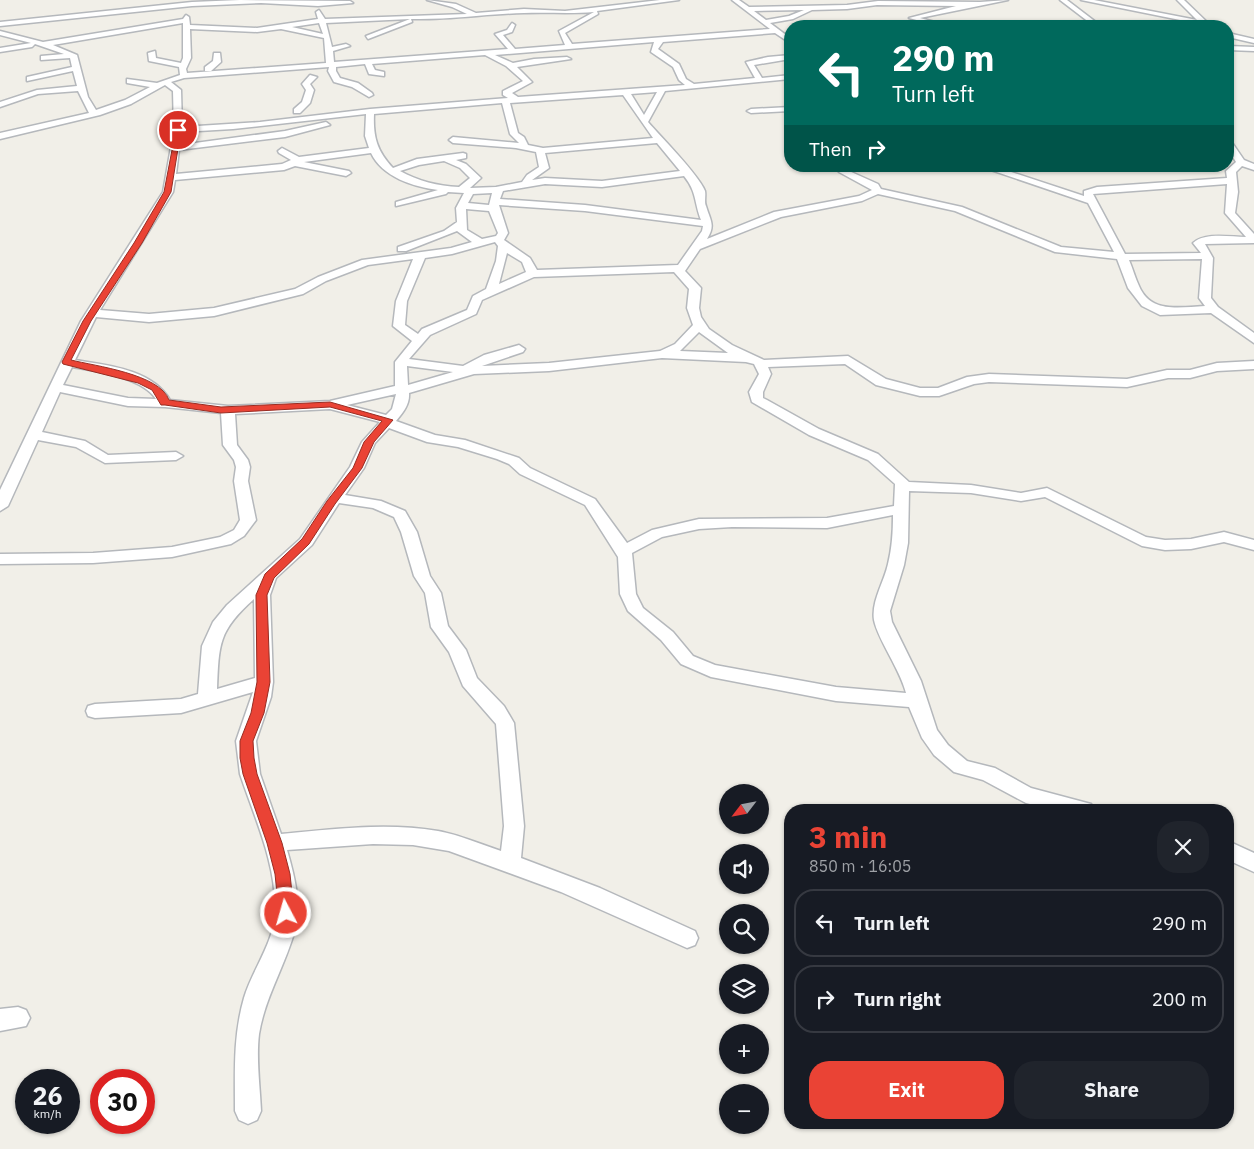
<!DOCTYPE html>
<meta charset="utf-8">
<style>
body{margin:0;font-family:"IBM Plex Sans",sans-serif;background:#20242c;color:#f1f3f6;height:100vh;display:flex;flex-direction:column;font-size:19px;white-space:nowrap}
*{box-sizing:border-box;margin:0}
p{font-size:16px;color:#9ea1a6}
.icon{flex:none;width:28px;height:28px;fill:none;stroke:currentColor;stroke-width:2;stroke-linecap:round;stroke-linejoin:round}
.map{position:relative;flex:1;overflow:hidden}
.panel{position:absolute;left:784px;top:804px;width:450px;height:325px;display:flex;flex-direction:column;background:#171b24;border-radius:20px;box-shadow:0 1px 4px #0004}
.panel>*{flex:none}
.guide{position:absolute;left:784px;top:20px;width:450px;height:152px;border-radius:20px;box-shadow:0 1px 4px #0004;background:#00695c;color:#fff;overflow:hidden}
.needle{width:32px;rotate:238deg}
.tools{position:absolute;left:719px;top:784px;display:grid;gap:10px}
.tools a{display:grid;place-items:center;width:50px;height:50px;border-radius:50%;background:#171b24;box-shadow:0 1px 4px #0004;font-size:25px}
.speed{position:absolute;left:15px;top:1069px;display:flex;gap:10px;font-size:25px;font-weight:700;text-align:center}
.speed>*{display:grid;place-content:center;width:65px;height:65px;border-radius:50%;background:#171b24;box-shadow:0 1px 4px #0004;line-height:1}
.speed small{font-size:12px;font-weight:400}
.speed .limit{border:8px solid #d22;background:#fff;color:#111}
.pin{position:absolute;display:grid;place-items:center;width:42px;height:42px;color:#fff;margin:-21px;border:2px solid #fff;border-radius:50%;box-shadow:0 1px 5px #0007}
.me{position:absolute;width:55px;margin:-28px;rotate:354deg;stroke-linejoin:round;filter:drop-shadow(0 0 4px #0008)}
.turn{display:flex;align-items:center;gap:18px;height:105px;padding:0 25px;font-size:22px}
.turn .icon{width:65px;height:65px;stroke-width:2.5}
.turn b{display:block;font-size:35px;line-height:42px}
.then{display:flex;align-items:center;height:48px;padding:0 25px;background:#0003;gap:10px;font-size:19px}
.round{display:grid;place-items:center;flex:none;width:52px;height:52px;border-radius:20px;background:#20242c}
.summary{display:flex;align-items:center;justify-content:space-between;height:85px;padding:0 25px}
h1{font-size:30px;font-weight:700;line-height:38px;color:#ea4335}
.primary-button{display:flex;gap:10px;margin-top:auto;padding:10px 25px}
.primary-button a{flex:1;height:58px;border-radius:20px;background:#ea4335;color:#fff;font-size:20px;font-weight:700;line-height:58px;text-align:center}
.primary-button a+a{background:#20242c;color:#f1f3f6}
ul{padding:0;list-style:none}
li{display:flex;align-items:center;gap:15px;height:68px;margin:0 10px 8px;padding:0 15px;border:2px solid #363941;border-radius:20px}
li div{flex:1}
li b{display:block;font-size:19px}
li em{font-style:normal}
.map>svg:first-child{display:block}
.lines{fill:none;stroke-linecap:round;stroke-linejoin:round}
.minor-casing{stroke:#b5b8bc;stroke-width:3}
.minor{fill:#fff;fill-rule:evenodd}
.route{fill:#ea4335;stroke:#982c22}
</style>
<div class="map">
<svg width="1254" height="1149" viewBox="0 0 1254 1149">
<rect width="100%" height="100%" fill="#f1efe8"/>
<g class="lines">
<g class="minor-casing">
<path id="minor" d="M240,0L350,1L353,3L318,6L261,3L192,6L0,26V22L192,2Z
M427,0L456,4L476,13L524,9L565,11L660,0H679L597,11L598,14L565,33L572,44L770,29L732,0H739L749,7L847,5L878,1L980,2L1008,0L920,18L950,26H939L909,18L956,6L877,5L847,9L812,10L793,19L770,23L790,38V43L775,33L663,42L658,49L679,64L686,79L694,84L755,78L746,62L768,57L790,55V59L754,65L762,78L790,75V79L665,91L648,122C660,136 699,175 705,191C706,196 704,202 706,206C710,220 716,225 707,239L774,212L859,196L872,190L839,172L842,166H851L849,171L878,184L881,189L962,207L1061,247L1114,252L1088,203L979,166H993L1084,196V191L1097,187L1227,178L1226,171L1236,162L1228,149V140L1231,141L1244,160L1254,164V170L1242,166L1236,172L1238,192L1235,213L1254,234V243L1205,244L1213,258L1211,298L1218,307L1254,333V343L1211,313L1160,315L1142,306L1128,288L1117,259L1055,252L955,211L878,194L862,201L781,217L700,249L685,271L701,288L699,308L701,317L709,329L732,345L764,360L848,356L886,379L920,388H938L967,377L989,374L1127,379L1167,370H1190L1217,363L1254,361V369L1217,371L1190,378H1168L1127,387L989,382L974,384L939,396H920L876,385L845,364L768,367L771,374L763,392V398L767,400L819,429L878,454L909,482L971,485L1021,493L1047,488L1146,537L1165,540L1191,539L1224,532L1254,540V550L1224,542L1191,549L1165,550L1142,546L1045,497L1021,501L971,493L909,491L908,543L904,565L890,611L892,622L921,681L937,730L948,745L967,761L995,768L1031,788L1091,804L1094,810H1053L1026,803L983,780L954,772L934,755L922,738L909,707L836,701L711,677L681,664L661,640L628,611L620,594L618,557L585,505L520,474L509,464L497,459L458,447L427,442L389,428L375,443L364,468L345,495L381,501L405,511L417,532L430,576L441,593L448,626L466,650L477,678L504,706L514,723L524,826L521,858L600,888L695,931L698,938L695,945L687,948L561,892L449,851L413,845L373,844L287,850C294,874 302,905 295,930C285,966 265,997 259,1034C256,1059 260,1087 261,1111L257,1120L248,1124L239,1120L235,1111C235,1072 233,1036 244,998C252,970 274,943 275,913C277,865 255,819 240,774L236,741L253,692L181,713L95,718L88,716L86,711L88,706L95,704L181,699L198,694L202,646L213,622L227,605L300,539L350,467L362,442L380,422L330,409L235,414L237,445L248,460L250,467L248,481L256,520L244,536L231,544L172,557L93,563L0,564V554L93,553L172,547L220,537L234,530L240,520L234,481L236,467L234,460L223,445L221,413L165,407L128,406L60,392L42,432L85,441L108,455L176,452L183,456L176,460L105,463L76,447L38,440L8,506L0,511V490L81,321L163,192L174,130L173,91L165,85L131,104L100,115L0,139V133L89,113L78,91L38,94L0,107V102L37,90L77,86L73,71L27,81V77L72,67L70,58L41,60V56L64,54L35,44L32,47L0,52V48L31,43L0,35V31L43,42L183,19L186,15L189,17L190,25L257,28L318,19L316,12L319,10L325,19L467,14L452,7ZM804,10L789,16L766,20L754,11ZM594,12L559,31L565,45L515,49L503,35L512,32L515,25L512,23L507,30L495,34L508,49L334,62L333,51L350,46L346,44L332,47L326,23L410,19L366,36L368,39L412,22L411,19C449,20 486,14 524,13C547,12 570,14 594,12ZM183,23V58L181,63L156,58L155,51L148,53L149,61L179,67L180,75L157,83L127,79V83L150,87L125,100L96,110L88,97L77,55L53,45ZM319,23L323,34L292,27ZM190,29L257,32L281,29L324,38L326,63L187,73L186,69L191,58ZM654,42L651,52L673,67L679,80L685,85L518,97L512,93L532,82L517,67L571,59L567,57L534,59L513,63L495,55ZM485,55L506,66L523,81L503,91V95L508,98L370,109L260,122L182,127L181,90L171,82L184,78L329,67L328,71L334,82L352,87L369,97L373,95L372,93L358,83L340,78L336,71V67L365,64L369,74L384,76V72L375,70L372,64ZM657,92L644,115L631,94ZM623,95L653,138L543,148L528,145L524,137L518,133L510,103ZM502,103L510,134L519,143L453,137L449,140L453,143L516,148L536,152L539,167L527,175L522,182L496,187L470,188L481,178L466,164L456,160L466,158V154L463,153L417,159L393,168C377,151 373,137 374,114ZM366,114L365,136L369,148L299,157L282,148L278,151L279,153L291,160L282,164L176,174L179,150L285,137L330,125L326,122L285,131L180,145L182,132L233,129ZM657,143L680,171L602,181L545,178L532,180L549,168L545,153ZM371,153C382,177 414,187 438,190L396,202V206L446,194L448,192L464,193L456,208L457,222L444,231L398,247V251H406L457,231L472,242L451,248L362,260L318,277L295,289L214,308L149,314L100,310L173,192L175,180L284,170L295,166L346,176L351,173L349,171L304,162ZM444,161L460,168L470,178L459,187C438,186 418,181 400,171L419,165ZM684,176C697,192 694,202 701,220L585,205L500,199L503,191L545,184L602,187ZM1227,184L1225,213L1246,237C1230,237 1205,232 1193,243L1201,253L1125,254L1093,194ZM492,193L489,205L468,203L473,194ZM499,205L585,211L703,226L702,231L678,265L537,270L530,258L504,240L508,233ZM466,209L489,211L498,233L496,236L482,239L467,230ZM495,242L498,246L496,261L486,289L473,296L467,310L422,329L418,334L405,325L407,301L425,258L452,254ZM507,253L522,262L526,272L499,284ZM413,259L396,301L393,326L412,341L395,362V386L330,401L228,406L170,400C152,369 106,365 75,360L96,317L149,322L214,316L303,294L326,281L368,265ZM1202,259L1199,298L1205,306C1180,307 1151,314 1139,286C1135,278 1133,269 1129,260ZM674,272L689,289L687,308L693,325L675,344L660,351L549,363L482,366L523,352L525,349L519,345L484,355L463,366L409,359L430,335L476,314L482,300L534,277ZM699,332L728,353L680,351ZM662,358L746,362L754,364L759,374L749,392L752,402L809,435L868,460L895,484L894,506L827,518L699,519L652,530L627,543L595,499L530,468L519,458L465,440L435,435L396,421C403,413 410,404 409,393L474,374L549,371ZM407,366L453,372L408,385ZM72,367C95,371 142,377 156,399L128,398L63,385ZM396,394L392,409L386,415L347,405ZM339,503L373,508L394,517L401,532L414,576L425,593L431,627L449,652L463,686L496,724L504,826L501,851C480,844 460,835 438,831C387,822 333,829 281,834L260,774L256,741L271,697L273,682L270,595L276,578L312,545ZM893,515C893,532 892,548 888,564C884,582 871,602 874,620C878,640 900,669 906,693L836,687L715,665L693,656L673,632L643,608L636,594L632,553L662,537L699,529L732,527L827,528ZM254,599L255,678L217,689C219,644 218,631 254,599Z
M1060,0H1067L1101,26H1094Z
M1081,0H1094L1197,20L1177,0H1184L1208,23L1205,25Z
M1228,33L1254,39V43L1228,37Z
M1228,46L1254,47V51L1228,50Z
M214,53H220L221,62L211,71H205V67L213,61Z
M310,75L317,77L310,84L314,90L310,103L300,113H294V109L302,102L306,90L302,84Z
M790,107V111L751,113L747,111L751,109Z
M1228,841L1254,853V872L1228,860Z
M18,1007L26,1010L30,1018L26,1026L0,1031V1009Z"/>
</g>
<use href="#minor" class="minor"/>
</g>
<path class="route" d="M176,129L181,130L171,192L142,243L91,321L71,360C95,366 160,374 169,400L221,407L330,402L393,420L374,442L362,468L335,504L309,544L274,578L267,595L270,682L264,713L253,741L254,758L257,774L282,843L290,874L294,913L292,918L286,919L281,918L279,913L275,874L267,843L243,774L240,758V741L251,713L257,682L256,595L265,574L302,539L327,501L353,468L364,442L382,421L330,407L221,413L165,405H161L152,390L138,383L63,364L62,362L83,321L134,243L164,192Z"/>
</svg>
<div class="tools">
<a><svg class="needle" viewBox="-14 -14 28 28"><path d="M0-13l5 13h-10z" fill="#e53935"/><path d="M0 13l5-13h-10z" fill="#9ea1a6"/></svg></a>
<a><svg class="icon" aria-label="sound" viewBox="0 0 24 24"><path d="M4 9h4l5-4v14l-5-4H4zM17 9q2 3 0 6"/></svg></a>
<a><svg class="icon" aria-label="search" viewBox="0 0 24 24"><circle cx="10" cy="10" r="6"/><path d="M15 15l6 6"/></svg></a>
<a><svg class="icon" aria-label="layers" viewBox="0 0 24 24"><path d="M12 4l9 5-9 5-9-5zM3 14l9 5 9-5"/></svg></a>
<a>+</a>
<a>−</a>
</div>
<div class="speed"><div>26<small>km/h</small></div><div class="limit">30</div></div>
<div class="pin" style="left:178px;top:130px;background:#d93025"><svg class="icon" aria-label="arrive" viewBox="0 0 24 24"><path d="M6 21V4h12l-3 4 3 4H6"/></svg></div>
<svg class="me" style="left:286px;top:913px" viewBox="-20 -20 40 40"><circle r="17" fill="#ea4335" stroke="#fff" stroke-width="3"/><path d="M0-11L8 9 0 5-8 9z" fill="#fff"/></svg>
<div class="guide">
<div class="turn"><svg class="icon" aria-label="left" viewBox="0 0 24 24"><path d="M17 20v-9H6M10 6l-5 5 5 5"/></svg><div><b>290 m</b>Turn left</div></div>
<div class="then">Then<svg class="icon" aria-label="right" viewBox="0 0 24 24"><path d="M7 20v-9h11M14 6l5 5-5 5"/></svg></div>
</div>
<section class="panel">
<div class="summary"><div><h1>3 min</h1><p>850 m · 16:05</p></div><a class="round"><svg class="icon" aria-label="close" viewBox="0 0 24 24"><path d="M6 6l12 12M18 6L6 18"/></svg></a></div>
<ul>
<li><svg class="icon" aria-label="left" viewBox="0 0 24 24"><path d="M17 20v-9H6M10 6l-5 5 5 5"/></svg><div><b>Turn left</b></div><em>290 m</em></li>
<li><svg class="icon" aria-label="right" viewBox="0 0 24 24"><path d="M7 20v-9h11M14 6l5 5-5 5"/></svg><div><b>Turn right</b></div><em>200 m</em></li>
</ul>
<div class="primary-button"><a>Exit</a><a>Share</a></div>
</section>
</div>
